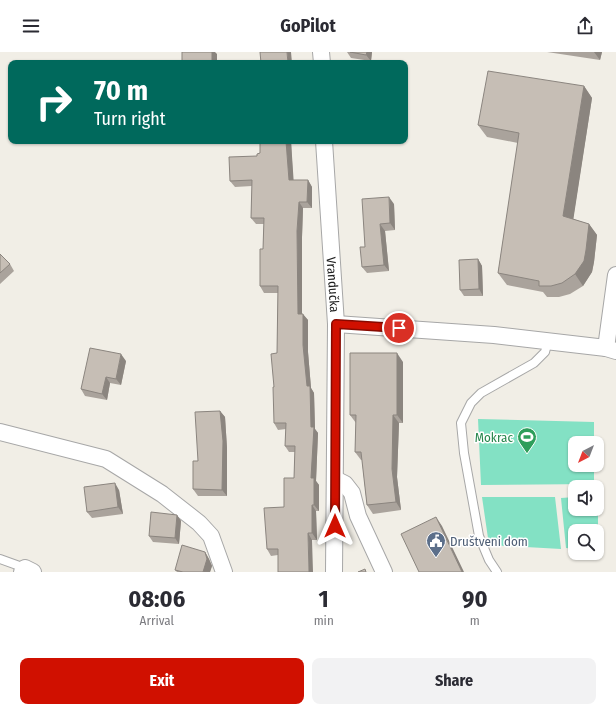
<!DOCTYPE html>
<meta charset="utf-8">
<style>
body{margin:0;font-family:"Fira Sans Condensed",sans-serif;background:#f2f2f3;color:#2b2b33;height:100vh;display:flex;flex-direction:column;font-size:15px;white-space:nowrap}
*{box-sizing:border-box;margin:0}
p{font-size:13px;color:#7c7c81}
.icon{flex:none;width:22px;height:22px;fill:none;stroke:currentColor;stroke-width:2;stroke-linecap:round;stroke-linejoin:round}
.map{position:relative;height:520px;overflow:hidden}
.panel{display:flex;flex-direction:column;background:#fff;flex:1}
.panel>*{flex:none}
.hud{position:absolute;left:8px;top:8px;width:400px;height:84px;border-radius:8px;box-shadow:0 1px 3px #0004;background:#00695c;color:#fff;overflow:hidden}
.needle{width:26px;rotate:222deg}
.buttons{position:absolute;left:568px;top:384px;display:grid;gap:8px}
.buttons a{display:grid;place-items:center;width:36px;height:36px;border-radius:8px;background:#fff;box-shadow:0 1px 3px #0004;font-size:20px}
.pin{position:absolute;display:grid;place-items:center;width:34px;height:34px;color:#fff;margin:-17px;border:2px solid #fff;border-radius:50%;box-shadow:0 1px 4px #0007}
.me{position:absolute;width:44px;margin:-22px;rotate:0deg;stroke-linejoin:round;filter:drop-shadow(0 0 3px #0008)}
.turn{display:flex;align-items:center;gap:14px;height:84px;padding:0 20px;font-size:18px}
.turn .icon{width:52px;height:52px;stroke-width:2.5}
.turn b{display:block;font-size:28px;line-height:34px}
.eta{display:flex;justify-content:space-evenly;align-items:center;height:68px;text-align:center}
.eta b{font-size:24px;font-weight:700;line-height:28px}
.action{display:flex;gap:8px;margin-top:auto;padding:8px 20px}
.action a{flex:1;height:46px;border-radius:8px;background:#d01000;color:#fff;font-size:16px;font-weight:700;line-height:46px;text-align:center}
.action a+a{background:#f2f2f3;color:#2b2b33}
header{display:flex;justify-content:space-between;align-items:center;height:52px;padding:0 20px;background:#fff;font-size:18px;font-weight:700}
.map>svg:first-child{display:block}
.pitch{fill:#83e1c4}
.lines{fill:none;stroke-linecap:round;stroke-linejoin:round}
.service-casing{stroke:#a7a7a7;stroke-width:10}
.minor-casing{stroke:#a7a7a7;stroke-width:18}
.service{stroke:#fff;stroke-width:8}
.minor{stroke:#fff;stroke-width:16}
.wall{fill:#aaa39c}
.shaded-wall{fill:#8b857f}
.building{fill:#c6beb5;stroke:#8b857f}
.route-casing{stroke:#870a00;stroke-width:10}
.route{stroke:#d01000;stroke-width:7}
.labels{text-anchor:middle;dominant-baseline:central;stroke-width:3;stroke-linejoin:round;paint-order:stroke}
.street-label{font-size:13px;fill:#202020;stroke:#fff}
.leisure-label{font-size:13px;fill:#27864d;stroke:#fff;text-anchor:end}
.service-label{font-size:13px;fill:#4e5e75;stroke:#fff;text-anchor:start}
</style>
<header><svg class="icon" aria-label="menu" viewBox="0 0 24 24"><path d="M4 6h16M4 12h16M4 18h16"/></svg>GoPilot<svg class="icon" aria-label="share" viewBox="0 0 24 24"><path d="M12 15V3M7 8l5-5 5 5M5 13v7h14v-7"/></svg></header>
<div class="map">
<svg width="616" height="520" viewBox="0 0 616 520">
<rect width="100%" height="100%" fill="#f1eee6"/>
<path class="pitch" d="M478,367L594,370V391H575V413H594V432L481,433Z
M598,444V499L597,498V479H575V497L566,496L561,446L575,445V457H597Z
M482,445H555L561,497L489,493Z"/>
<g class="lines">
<g class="service-casing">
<path id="service" d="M0,507L25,516
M497,520L489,508L479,484L464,401L461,371L471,351L481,341L534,311L545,300L548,289"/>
</g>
<g class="minor-casing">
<g id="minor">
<path d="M321,0L322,11"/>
<path id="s1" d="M324,89L336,272L334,520"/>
<path d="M336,272L494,283L606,296L616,299"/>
<path d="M606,296L616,223"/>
<path d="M0,380L106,407L162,442L199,471L211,484L224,520"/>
<path d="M335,427L345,432L352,441L358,464L384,520"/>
<path d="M22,520L25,516L33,520"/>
</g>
</g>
<use href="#service" class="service"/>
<use href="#minor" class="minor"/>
</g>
<path class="wall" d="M347,0H372L371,9L351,6Z
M547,0H602L600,8Z
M584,34L592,46L573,167L589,172L597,183L594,210L592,220L583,234L570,242L559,245H547L543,240L507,233L498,221L518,91L487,85L478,73Z
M291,89L293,128H308L312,135V156H303L302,185V262L308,268V300L311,336L314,341L315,377L318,381L316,429L319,433V459H316L317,488H312L278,503L271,504L267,497L284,455L294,426L295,400H289L285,394L286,377L278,378L274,371V335L277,301L278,241H264L260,234L263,197L264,172H256L251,166L252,134L235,135L230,129L260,101Z
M394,152L395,178L385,179L389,219L367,221L362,215L365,195Z
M0,202L10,212L14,219L0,232Z
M478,207L482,214L483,244H464L460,238Z
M126,309L121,333L110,331L107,348L85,344L81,337Z
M403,310V371H399L397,425L401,458L373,462L367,453L362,408H361L355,400L356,371L350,363Z
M220,359L225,365L227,396V444H198L193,437L198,409Z
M119,438L123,462L92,466L87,460Z
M177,463L181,469L179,492L153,490L149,484Z
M205,500L209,507L212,514L210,520H177L175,518Z"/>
<path class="shaded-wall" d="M212,0H215L217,2V11H212Z
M287,0H291L292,11H288Z
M367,0H372L371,9L366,3Z
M594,0H602L600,8Z
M584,34L592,46L572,176L563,164Z
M286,89H291L294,134L289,128Z
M308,128L312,135V156L307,150Z
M389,145L394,152L395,178L390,171Z
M299,150L303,156L302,185V268L298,262L297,179Z
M380,172L385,179L389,219L384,213Z
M589,172L597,183L594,210L592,220L583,234L575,222Z
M478,207L482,214L483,244L479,237Z
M303,262L308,268V300L311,336L314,341L315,377L318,381L316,429L319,433V459L314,453L311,426V375L303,293Z
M397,301L403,310V371L397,363Z
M121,302L126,309L121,333L116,327Z
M106,325L110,331L107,348L102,342Z
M220,359L225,365L227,396V444L222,438Z
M393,363L399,371L397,425L401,458L396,450L392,417Z
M115,431L119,438L123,462L118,455Z
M312,453L316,459L317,488L312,481Z
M177,463L181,469L179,492L175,486Z
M436,465L442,474L464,520H462Z
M308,481L312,488L313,520H309Z
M205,500L209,507L212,514L210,520H203Z"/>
<path class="building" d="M182,0H212V11H182Z
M260,0H287L288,11H261Z
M350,0H367L366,3Z
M488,19L584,34L563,164L589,172L586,198L584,209L575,222L562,231L551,234H539V229L498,221L519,81L478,73Z
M260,89H286L289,128H308L307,150H299L297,179L298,262H303V293L307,334H310L311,375H314L311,426H314V453H312V481H308L309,520H278V497H267L264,456L284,455V426H294L295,394H285L286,371H274L273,335H274L271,302L277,301L278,234H260V197H263L264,166H251L252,128L230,129L229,105L257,104V102L260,101Z
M389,145L390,171L380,172L384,213L362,215L360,195H365L362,147Z
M0,202L10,212L0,221Z
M478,207L479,237L460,238L459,208Z
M90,296L121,302L116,327L106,325L102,342L81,337Z
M350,301H397V363H393L392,417L396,450L367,453L361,400H355L356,363H350Z
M220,359L223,389L222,438L193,437V409H198L195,360Z
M115,431L118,455L87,460L84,435Z
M151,460L177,463L175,486L149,484Z
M436,465L462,520H419L401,482Z
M182,493L205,500L207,507L203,520H183L175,518Z
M365,517L366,520H358Z"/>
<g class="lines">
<g class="route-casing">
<path id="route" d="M335,474L336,272L399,276"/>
</g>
<use href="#route" class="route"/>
</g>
<defs>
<g id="stadium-pin" transform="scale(1)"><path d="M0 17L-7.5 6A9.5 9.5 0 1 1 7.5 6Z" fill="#2e9e5b" stroke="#fff"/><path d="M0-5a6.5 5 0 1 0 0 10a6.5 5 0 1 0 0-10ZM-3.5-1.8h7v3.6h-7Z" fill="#fff"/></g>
<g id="civic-pin" transform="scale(1)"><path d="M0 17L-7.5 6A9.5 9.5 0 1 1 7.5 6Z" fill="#5c6f8a" stroke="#fff"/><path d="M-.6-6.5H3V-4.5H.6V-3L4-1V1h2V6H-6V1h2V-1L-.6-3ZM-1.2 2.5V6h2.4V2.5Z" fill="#fff"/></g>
</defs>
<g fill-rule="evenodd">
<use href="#stadium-pin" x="527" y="385"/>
<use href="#civic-pin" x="436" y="489"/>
</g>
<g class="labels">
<g class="street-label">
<text stroke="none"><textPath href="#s1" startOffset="144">Vrandučka</textPath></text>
</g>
<g class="leisure-label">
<text x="513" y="385">Mokrac</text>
</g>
<g class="service-label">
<text x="450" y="489">Društveni dom</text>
</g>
</g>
</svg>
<div class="buttons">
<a><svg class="needle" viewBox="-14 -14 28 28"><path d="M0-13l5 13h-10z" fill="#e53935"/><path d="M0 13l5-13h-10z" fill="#7c7c81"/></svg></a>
<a><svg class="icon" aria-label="sound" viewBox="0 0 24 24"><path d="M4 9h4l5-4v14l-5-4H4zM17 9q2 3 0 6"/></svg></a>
<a><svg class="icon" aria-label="search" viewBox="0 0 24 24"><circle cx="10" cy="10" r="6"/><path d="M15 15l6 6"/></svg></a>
</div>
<div class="pin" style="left:399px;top:276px;background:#d93025"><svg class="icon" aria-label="arrive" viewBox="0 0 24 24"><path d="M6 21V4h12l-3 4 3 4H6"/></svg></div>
<svg class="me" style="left:335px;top:474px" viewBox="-20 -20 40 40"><path d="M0-17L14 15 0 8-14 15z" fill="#d01000" stroke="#fff" stroke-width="4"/></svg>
<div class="hud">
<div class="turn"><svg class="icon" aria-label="right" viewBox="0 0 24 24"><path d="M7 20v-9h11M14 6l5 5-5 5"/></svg><div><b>70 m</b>Turn right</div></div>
</div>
</div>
<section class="panel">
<div class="eta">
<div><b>08:06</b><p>Arrival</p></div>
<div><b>1</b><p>min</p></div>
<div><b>90</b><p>m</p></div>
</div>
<div class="action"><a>Exit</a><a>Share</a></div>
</section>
